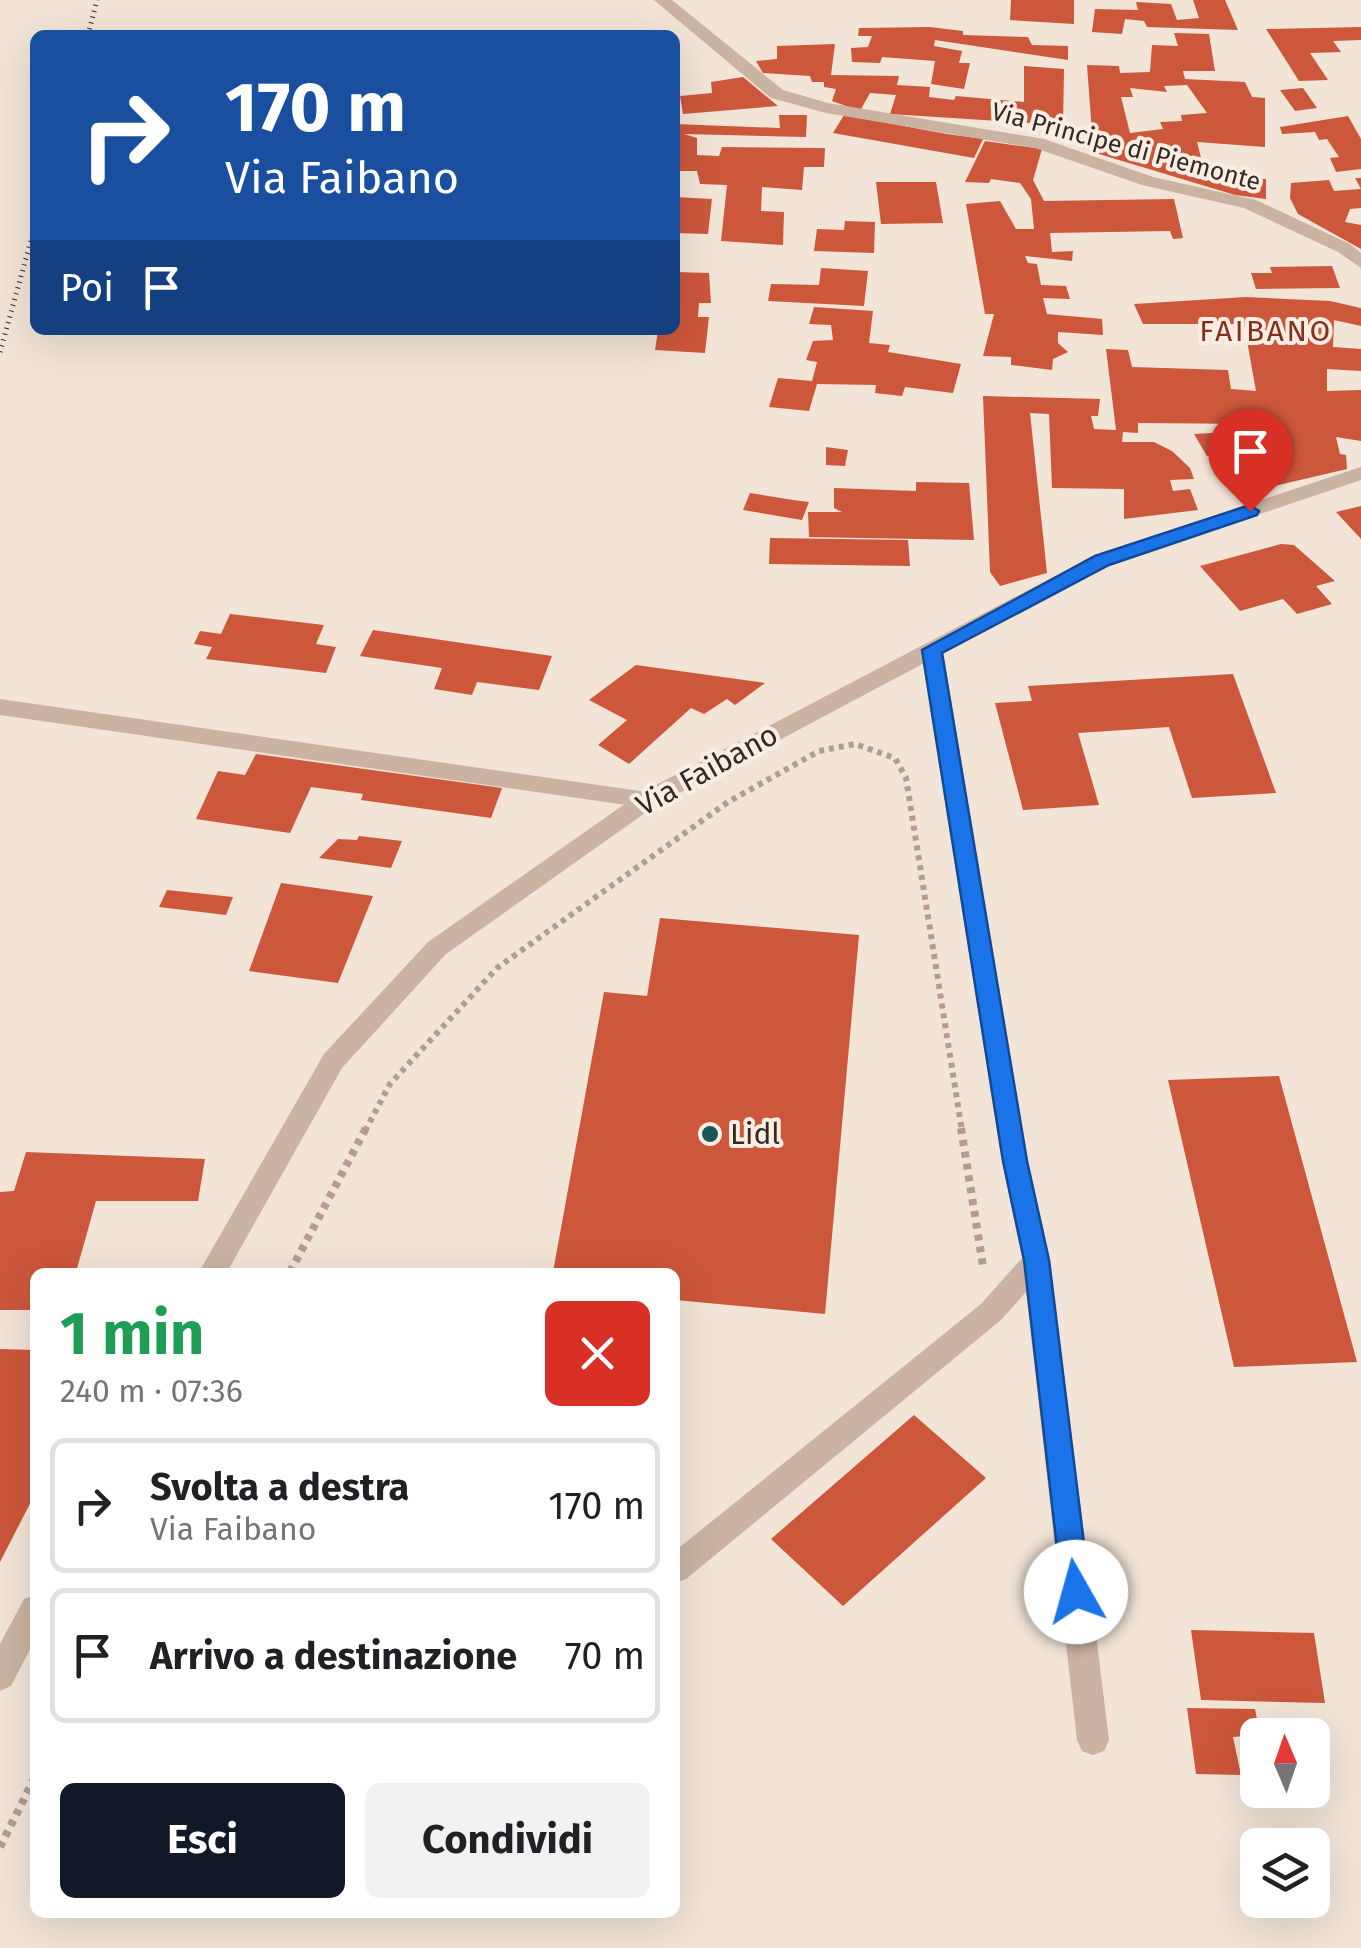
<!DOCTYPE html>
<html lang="it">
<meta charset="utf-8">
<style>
body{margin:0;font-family:"Fira Sans",sans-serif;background:#f2f2f2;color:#202124;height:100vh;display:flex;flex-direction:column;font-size:38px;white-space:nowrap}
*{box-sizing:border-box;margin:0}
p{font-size:32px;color:#757577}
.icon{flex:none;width:55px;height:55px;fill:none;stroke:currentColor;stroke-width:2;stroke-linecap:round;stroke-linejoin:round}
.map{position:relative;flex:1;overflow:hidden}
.drawer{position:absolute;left:30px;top:1268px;width:650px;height:650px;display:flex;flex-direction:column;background:#fff;border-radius:15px;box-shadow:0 10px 40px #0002}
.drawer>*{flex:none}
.hud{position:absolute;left:30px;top:30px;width:650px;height:305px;border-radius:15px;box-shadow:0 10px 40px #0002;background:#1a4fa0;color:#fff;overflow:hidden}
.needle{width:65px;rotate:358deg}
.controls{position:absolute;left:1240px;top:1718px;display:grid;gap:20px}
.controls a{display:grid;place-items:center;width:90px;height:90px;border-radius:15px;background:#fff;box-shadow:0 10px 40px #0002;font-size:50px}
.pin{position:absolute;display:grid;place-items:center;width:85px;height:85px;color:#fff;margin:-102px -42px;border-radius:50% 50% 50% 0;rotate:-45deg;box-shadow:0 0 10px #0007}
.pin .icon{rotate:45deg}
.me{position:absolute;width:110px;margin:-55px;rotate:353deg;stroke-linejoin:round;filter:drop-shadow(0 0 8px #0008)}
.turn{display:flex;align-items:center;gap:35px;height:210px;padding:0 30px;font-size:45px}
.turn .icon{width:130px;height:130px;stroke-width:2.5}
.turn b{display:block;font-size:70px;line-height:85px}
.then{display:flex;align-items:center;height:95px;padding:0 30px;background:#0003;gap:20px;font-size:38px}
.round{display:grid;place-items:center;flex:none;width:105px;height:105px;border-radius:15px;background:#f2f2f2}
.summary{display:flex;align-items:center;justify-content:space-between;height:170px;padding:0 30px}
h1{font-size:60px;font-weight:700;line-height:75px;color:#1e9e55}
.primary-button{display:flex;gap:20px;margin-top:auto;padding:20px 30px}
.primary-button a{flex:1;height:115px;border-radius:15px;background:#111827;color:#fff;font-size:40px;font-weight:700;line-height:115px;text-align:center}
.primary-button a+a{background:#f2f2f2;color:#202124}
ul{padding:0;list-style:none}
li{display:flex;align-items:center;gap:30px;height:135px;margin:0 20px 15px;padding:0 10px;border:5px solid #e0e0e0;border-radius:15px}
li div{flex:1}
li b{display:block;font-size:38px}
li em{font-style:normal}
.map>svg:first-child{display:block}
.building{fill:#cc573b;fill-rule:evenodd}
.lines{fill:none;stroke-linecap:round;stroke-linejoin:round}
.path-far1{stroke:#b69c8d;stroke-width:6;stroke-dasharray:5 5;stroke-linecap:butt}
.path{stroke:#b69c8d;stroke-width:8;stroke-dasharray:6 6;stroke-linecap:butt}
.minor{fill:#cab3a2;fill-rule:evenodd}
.tertiary{fill:#cab3a2;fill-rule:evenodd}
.rail{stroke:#352925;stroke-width:5;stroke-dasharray:1 5;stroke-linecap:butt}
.route{fill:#1a73e8;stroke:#114b97;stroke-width:2.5}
.poi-dot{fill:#195658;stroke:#faeee3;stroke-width:4}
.labels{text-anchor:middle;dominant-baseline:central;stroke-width:8;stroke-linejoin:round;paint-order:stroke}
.far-street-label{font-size:25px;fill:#352925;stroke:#faeee3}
.far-quarter-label{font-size:30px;letter-spacing:2.5px;fill:#872f1b;stroke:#faeee3}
.street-label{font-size:30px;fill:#352925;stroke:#faeee3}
.poi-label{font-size:30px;fill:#352925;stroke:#faeee3;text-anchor:start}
</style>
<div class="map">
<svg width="1361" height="1948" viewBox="0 0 1361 1948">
<rect width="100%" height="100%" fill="#f2e4d7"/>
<path class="building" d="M1011,0H1074V24L1010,20Z
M1193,0H1225L1238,30L1147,27L1144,21L1125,19L1122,34L1092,32L1095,9L1138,10L1136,2L1171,4L1177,20L1199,18Z
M930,27L963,31V35L1028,37L1032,45L1068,46V60L935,40L934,46L962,51L959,63H970L964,89L931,84L935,61L882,57L880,63L852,62L851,48L868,47L872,36H858L859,28Z
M1361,27V40L1333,41L1341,52L1310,53L1328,80L1299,81L1266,29Z
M1174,33L1209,34L1215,71H1183L1185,79L1245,82L1252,97L1265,98V147L1197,142L1206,177L1266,179V199L1235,195L1099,154L1092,133L1087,65L1119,66L1120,73L1150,72L1152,45L1178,46ZM1187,85L1207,113L1181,115L1182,121L1160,122L1163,129L1130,133L1121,97H1133L1130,88L1167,92L1164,86Z
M835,44L831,75L899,76L897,85L930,87L929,97L954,100L956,96L1024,102V66L1064,69L1063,125L890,114L896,95L870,93L860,111L832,101L836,89L824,87V82H812L810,76L763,73L756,61L777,59V46Z
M743,77L778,106L683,114L680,96L712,93L711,82Z
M1303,88L1317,108L1295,111L1280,90Z
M779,115H807L806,137L684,134L697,138V155L719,156L722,147L825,148L824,167H804L802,190L762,187L761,211L784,212L783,245L721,241L727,185L700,184L697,171H675V124L780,128Z
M844,115L947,134L983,139L974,158L833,133Z
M1348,116L1361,139V169L1336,172L1330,158L1339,157L1327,139L1319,140L1315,132L1282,134L1280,127Z
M985,141L1042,149L1033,180L1044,201L1174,199L1183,238L1173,239L1170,231L1050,233L1052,252L1073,251L1072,261L1025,256L1028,263L1037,264L1041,285L1066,286L1070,299L1043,298L1047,314L1102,319L1103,335L1058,332V343L1068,352L1053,359L1052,370L1011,365V357L983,356L994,314H985L966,204L1000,201L1016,229H1034L1031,199L1020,183L991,179L989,183L965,182Z
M1355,178H1361V208L1350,209L1345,222L1361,225V249L1298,214L1290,198L1291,183L1329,180L1334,191L1361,189Z
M876,182H936L943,223L881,224Z
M675,197L712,199L708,234L675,233Z
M845,221L875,222L874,253L814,251L817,229L844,230Z
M1332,266L1340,288L1256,289L1251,273H1272L1270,267Z
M821,268L868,271L864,306L768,301L771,284L819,285Z
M675,272L709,273L711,303H699L698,317H709L705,353L655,350L658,330H675Z
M1246,297L1330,301L1361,308V326L1334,320L1333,347L1361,349V371L1327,369V391L1361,390V441L1336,437L1340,454L1346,455L1347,469L1240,494L1235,469L1259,468L1254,424L1138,423V433L1123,432L1122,442H1154L1172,451L1190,468L1194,479L1170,480L1173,491L1190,489L1198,510L1124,519V489L1052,488L1049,414L1030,413L1047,573L1000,586L990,572L983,396L1100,399L1098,416H1091L1094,429L1116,430L1106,349L1128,350L1132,367L1228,370L1231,389L1256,391L1244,324H1143L1134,304Z
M814,307L873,311L869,343L890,345L888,352L961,364L953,393L905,387L902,396L875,393L876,385L817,384L809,411L769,407L778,378L812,381L817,362L806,360L813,341L833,340L831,325L809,324Z
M1228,432L1235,454L1207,456L1194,434Z
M826,447L848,450L845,466L826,465Z
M916,482L969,483L974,540L809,537L808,512H842L834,508V488L916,491Z
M750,493L793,500L809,502L802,520L743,510Z
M1361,506V539L1336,512Z
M770,538L908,540L910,566L769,564Z
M1281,544L1294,545L1335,581L1316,586L1332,604L1297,614L1283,599L1240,611L1200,566Z
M230,614L324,625L316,644L336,647L326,673L206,659L212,647L194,644L200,631L221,634Z
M373,630L552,656L539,690L477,682L472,695L434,689L442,668L360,656Z
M636,665L765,683L735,705L727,699L704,714L691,708L629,764L598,745L627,720L589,700Z
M1233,674L1276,793L1192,798L1169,727L1078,733L1099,805L1023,810L995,703L1032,701L1028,686Z
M256,754L502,788L491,818L361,800L363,794L311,787L290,833L196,819L218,771L245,775Z
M359,836L402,841L391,868L319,858L338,839L357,840Z
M281,883L373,896L338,983L249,971Z
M167,890L233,897L226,915L159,907Z
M660,918L859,935L825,1314L675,1300V1272H553L604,992L647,996Z
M1279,1076L1357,1362L1234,1367L1168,1080Z
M26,1152L205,1159L198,1201H96L76,1272H35V1310H0V1192L14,1191Z
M0,1349L35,1350V1494L0,1562Z
M914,1415L986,1478L843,1606L771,1539Z
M1191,1630L1314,1633L1325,1703L1201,1700Z
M1187,1708L1255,1709L1260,1735L1233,1737L1241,1775L1196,1774Z"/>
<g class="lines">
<path class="path-far1" d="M365,1131L390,1084L497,968L728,802L819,751L855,744L895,758L906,778L962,1131"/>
<path class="path" d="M961,1128L983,1266
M290,1272L366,1128
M0,1847L35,1777"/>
<path class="minor" d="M654,0H672L783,90L828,103L1044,139L1153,177L1256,200L1350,244L1361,253V268L1338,252L1244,208L1142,185L1035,148L826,113L771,98Z
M932,644L943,651L1028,1161L1050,1261L1109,1740L1104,1751L1093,1755L1082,1751L1077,1740L1026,1292L1001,1320L686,1579L675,1583V1551L981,1304L1022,1258L1002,1161L921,651Z
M0,699L647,792L659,800L647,808L0,715Z"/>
<path class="tertiary" d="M1361,467V480L1109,565L655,806L446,954L342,1068L227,1272H199L324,1054L428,942L639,794L1095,555Z
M35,1595V1640L11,1686L0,1691V1644L24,1599Z"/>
<path class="rail" d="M88,35L97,0
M0,352L35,226"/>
</g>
<path class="route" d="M1250,505L1259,511L1257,515L1109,565L942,653L1027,1161L1049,1260L1090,1592L1086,1602L1076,1605L1066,1602L1062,1592L1024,1260L1003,1161L922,650L1095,556Z"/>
<circle class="poi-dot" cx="710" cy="1134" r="10"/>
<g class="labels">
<g class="far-street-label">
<text transform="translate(1126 147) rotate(15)">Via Principe di Piemonte</text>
</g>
<g class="far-quarter-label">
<text x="1266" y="331">FAIBANO</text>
</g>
<g class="street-label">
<text transform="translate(707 770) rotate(-29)">Via Faibano</text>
</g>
<g class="poi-label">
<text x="730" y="1134">Lidl</text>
</g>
</g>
</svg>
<div class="controls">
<a><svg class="needle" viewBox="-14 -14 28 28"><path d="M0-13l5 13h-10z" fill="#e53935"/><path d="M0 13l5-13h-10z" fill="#757577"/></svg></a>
<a><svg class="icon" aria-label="layers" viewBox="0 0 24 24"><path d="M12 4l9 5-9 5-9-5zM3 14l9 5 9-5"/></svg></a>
</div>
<div class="pin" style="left:1250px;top:511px;background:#d93025"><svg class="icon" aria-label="arrive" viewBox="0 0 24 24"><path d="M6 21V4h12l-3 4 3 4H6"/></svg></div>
<svg class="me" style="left:1076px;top:1592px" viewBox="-20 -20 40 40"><circle r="19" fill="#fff"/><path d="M0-13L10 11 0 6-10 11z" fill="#1a73e8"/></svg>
<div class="hud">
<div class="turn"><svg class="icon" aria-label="right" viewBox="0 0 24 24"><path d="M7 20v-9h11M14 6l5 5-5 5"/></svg><div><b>170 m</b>Via Faibano</div></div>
<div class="then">Poi<svg class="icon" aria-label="arrive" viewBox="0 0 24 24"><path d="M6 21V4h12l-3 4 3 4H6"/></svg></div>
</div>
<section class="drawer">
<div class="summary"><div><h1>1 min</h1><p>240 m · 07:36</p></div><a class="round" style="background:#d93025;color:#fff"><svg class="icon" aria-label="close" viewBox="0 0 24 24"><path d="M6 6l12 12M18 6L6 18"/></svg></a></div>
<ul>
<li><svg class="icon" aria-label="right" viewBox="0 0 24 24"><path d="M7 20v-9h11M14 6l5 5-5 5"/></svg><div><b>Svolta a destra</b><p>Via Faibano</p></div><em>170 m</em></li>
<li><svg class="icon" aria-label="arrive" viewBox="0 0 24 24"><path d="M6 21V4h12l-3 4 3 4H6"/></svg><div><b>Arrivo a destinazione</b></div><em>70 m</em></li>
</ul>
<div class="primary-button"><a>Esci</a><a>Condividi</a></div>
</section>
</div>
